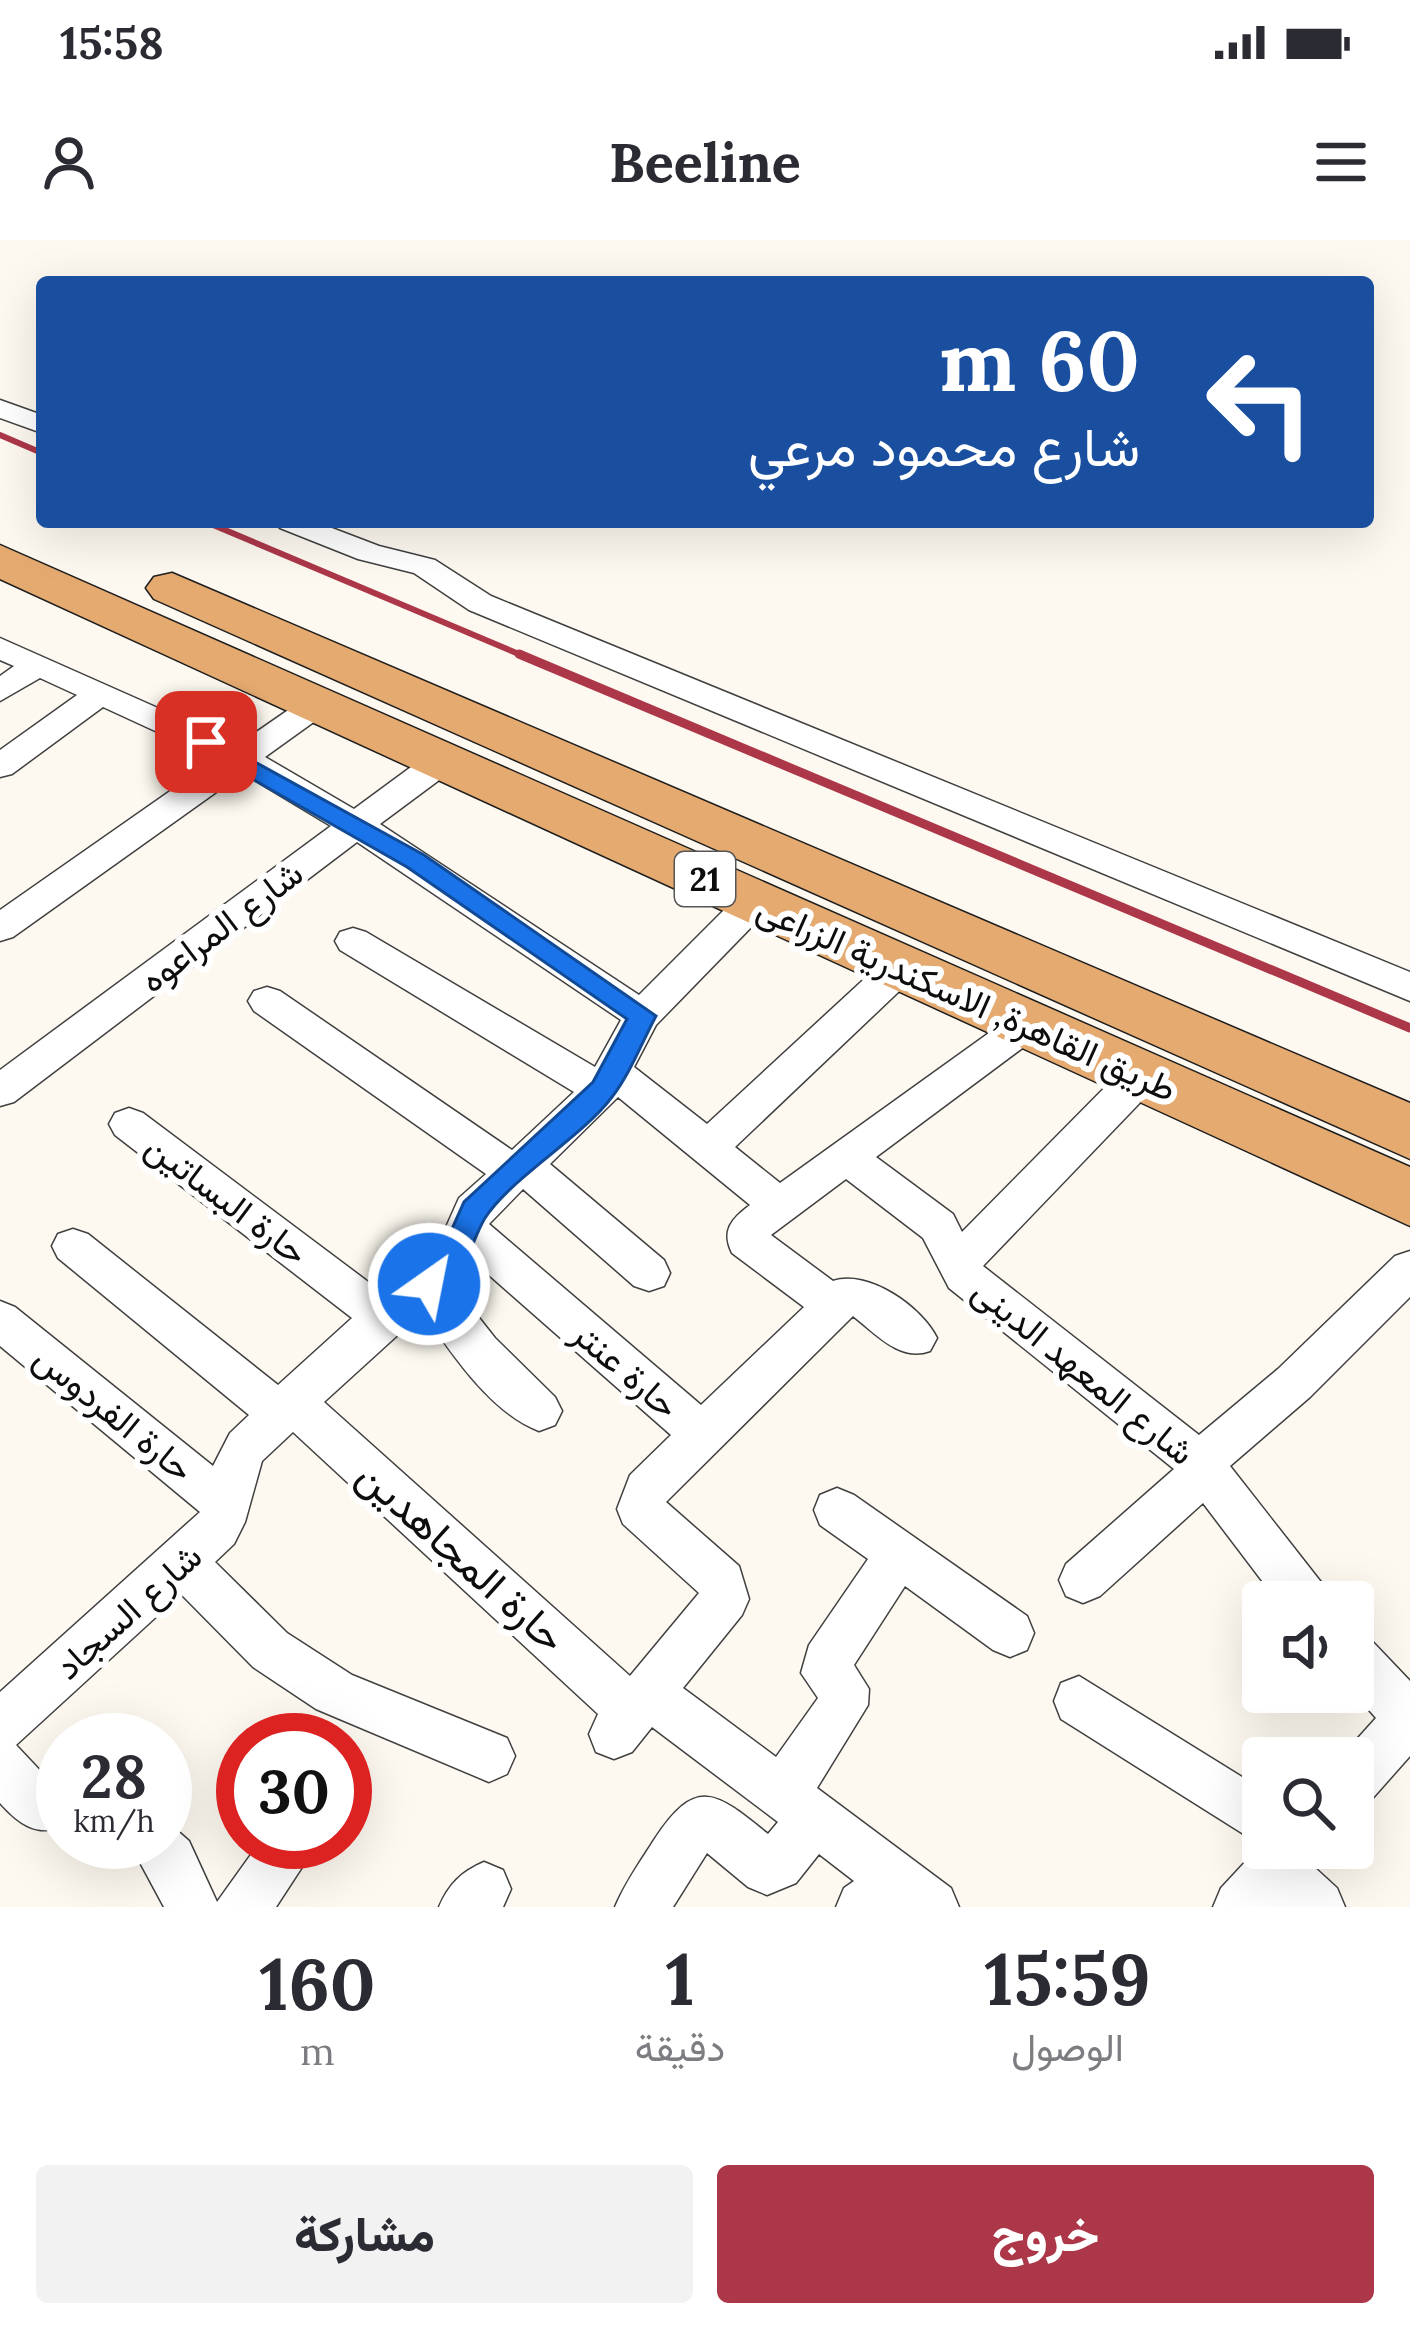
<!DOCTYPE html>
<html lang="ar">
<meta charset="utf-8">
<style>
body{margin:0;font-family:Lora,Vazirmatn,serif;background:#f2f2f3;color:#2b2b33;direction:rtl;height:100vh;display:flex;flex-direction:column;font-size:45px;white-space:nowrap}
*{box-sizing:border-box;margin:0}
p{font-size:39px;color:#7c7c81}
.icon{flex:none;width:66px;height:66px;fill:none;stroke:currentColor;stroke-width:2;stroke-linecap:round;stroke-linejoin:round}
.map{position:relative;height:1667px;overflow:hidden;direction:ltr}
.side{display:flex;flex-direction:column;background:#fff;flex:1}
.side>*{flex:none}
.hud{position:absolute;left:36px;top:36px;width:1338px;height:252px;border-radius:12px;box-shadow:0 12px 48px #0002;direction:rtl;background:#1a4fa0;color:#fff;overflow:hidden}
.tools{position:absolute;left:1242px;top:1341px;display:grid;gap:24px}
.tools a{display:grid;place-items:center;width:132px;height:132px;border-radius:12px;background:#fff;box-shadow:0 12px 48px #0002;font-size:60px}
.speed{position:absolute;left:36px;top:1473px;display:flex;gap:24px;font-size:60px;font-weight:700;text-align:center}
.speed>*{display:grid;place-content:center;width:156px;height:156px;border-radius:50%;background:#fff;box-shadow:0 12px 48px #0002;line-height:1}
.speed small{font-size:30px;font-weight:400}
.speed .limit{border:18px solid #d22;background:#fff;color:#111}
.pin{position:absolute;display:grid;place-items:center;width:102px;height:102px;color:#fff;margin:-51px;border-radius:24px;box-shadow:0 6px 18px #0006}
.me{position:absolute;width:132px;margin:-66px;rotate:33deg;stroke-linejoin:round;filter:drop-shadow(0 0 9px #0008)}
.turn{display:flex;align-items:center;gap:42px;height:252px;padding:0 36px;font-size:54px}
.turn .icon{width:156px;height:156px;stroke-width:2.5}
.turn b{display:block;font-size:84px;line-height:102px}
.eta{display:flex;justify-content:space-evenly;align-items:center;height:204px;text-align:center}
.eta b{font-size:72px;font-weight:800;line-height:84px}
.button{display:flex;gap:24px;margin-top:auto;padding:24px 36px}
.button a{flex:1;height:138px;border-radius:12px;background:#ac3749;color:#fff;font-size:48px;font-weight:800;line-height:138px;text-align:center}
.button a+a{background:#f2f2f3;color:#2b2b33}
.status{display:flex;justify-content:space-between;align-items:center;height:84px;padding:0 60px;background:#fff;direction:ltr}
.status svg{height:33px;fill:currentColor}
header{display:flex;justify-content:space-between;align-items:center;height:156px;padding:0 36px;background:#fff;font-size:54px;font-weight:800}
.map>svg:first-child{display:block}
.lines{fill:none;stroke-linecap:round;stroke-linejoin:round}
.minor-casing{stroke:#404040;stroke-width:3}
.trunk-casing{stroke:#1e1e1e;stroke-width:3}
.minor{fill:#fff;fill-rule:evenodd}
.trunk{fill:#e4aa70;fill-rule:evenodd}
.rail-far1{stroke:#ac3749;stroke-width:6}
.rail{stroke:#ac3749;stroke-width:9}
.route{fill:#1a73e8;stroke:#114b97;stroke-width:3}
.labels{text-anchor:middle;dominant-baseline:central;stroke-width:12;stroke-linejoin:round;paint-order:stroke}
.shield{fill:#fff;stroke:#565656;stroke-width:3}
.shield-label{font-size:33px;font-weight:bold;fill:#0d0d0d}
.street-label{font-size:36px;fill:#0d0d0d;stroke:#fff}
.near-street-label{font-size:42px;fill:#0d0d0d;stroke:#fff}
</style>
<div class="status"><b>15:58</b><svg viewBox="0 0 49 12"><path d="M0 12V9h3v3zM5 12V6h3v6zM10 12V3h3v9zM15 12V0h3v12zM26 1h20v11H26zM47 4h2v5h-2z"/></svg></div>
<header><svg class="icon" aria-label="menu" viewBox="0 0 24 24"><path d="M4 6h16M4 12h16M4 18h16"/></svg>Beeline<svg class="icon" aria-label="person" viewBox="0 0 24 24"><circle cx="12" cy="8" r="4"/><path d="M4 21q1-7 8-7t8 7"/></svg></header>
<div class="map">
<svg width="1410" height="1667" viewBox="0 0 1410 1667">
<rect width="100%" height="100%" fill="#fdf9f0"/>
<g class="lines">
<g class="minor-casing">
<path id="minor" d="M0,160L42,175V193L0,178Z
M275,282H316L379,306L435,320L491,356L1410,732V761L469,370L414,333L358,319L280,288Z
M0,398L239,504L307,457H329L334,464L329,471L265,517L354,569L430,513H454L459,521L454,529L380,584L639,755L741,653L754,649L767,653L772,662L767,671L656,785L634,827L707,884L887,718L900,714L913,718L919,728L913,738L735,907L780,943L1014,775L1027,771L1040,775L1046,785L1040,795L876,917L953,974L962,992L1126,826L1140,822L1154,826L1160,837L1154,848L983,1026L1199,1195L1278,1129L1395,1016L1410,1011V1057L1310,1157L1230,1226L1324,1346L1331,1362H1278L1203,1263L1100,1356L1083,1363L1066,1356L1059,1340L1066,1324L1174,1229L949,1048L923,998L846,939L771,995L833,1041C868,1029 922,1067 937,1098L930,1111C900,1122 876,1094 853,1076L666,1262L739,1326L749,1359L742,1375L683,1448L776,1517L818,1458L801,1433L809,1405L868,1319L820,1285L814,1270L820,1255L837,1248L854,1255L1027,1376L1034,1393L1027,1410L1010,1417L993,1410L905,1346L854,1425L869,1449L868,1465L817,1548L951,1648L959,1667H836L844,1648L854,1641L819,1614L796,1643L767,1655L748,1647L707,1613L673,1667H615C625,1643 640,1622 654,1600C696,1536 715,1551 768,1594L778,1582L652,1487L632,1512L614,1519L596,1512L589,1494L598,1474L293,1192L262,1221L245,1282L234,1304L215,1322L287,1393L352,1435L507,1498L515,1516L507,1534L489,1542L316,1469L253,1427L181,1354L16,1505L48,1539L63,1533V1586C36,1598 17,1582 0,1563V1452L200,1272L0,1106V1061L15,1067L213,1226L230,1193L249,1175L58,1018L52,1006L58,994L73,989L88,994L278,1145L352,1078L115,895L109,884L115,873L129,868L143,873L383,1053L414,1031L438,1005L459,958L486,934L254,771L248,761L254,751L267,747L280,751L512,910L574,852L340,710L335,701L340,692L353,688L366,692L595,827L621,780L357,602L14,862L0,866V830L331,586L243,533L13,697L0,701V670L216,519L103,467L12,534L0,537V510L77,455L40,438L0,461V436L14,426L0,420ZM618,857L750,965C731,979 721,991 732,1013L804,1067L701,1165L489,984L523,949L634,1046L649,1051L664,1046L670,1033L664,1020L550,924ZM473,1021L671,1195L630,1235L617,1269L623,1284L699,1353L630,1436L324,1162L423,1072C451,1113 491,1173 539,1191L555,1185L562,1171L555,1157L495,1098L454,1046Z
M1353,1392L1370,1399L1410,1441V1516L1371,1560L1353,1568V1518H1340L1376,1478L1353,1452Z
M1079,1436L1263,1550V1608H1320L1313,1626L1337,1648L1345,1667H1213L1221,1648L1261,1605L1061,1479L1054,1461L1061,1443Z
M165,1580L189,1601L217,1662L260,1602H297L306,1621L276,1667H164L129,1602H165Z
M484,1622L503,1630L511,1649L503,1667H439C449,1644 461,1632 484,1622Z"/>
</g>
<g class="trunk-casing">
<path id="trunk" d="M0,305L1410,927V986L0,339Z
M172,333L1410,863V919L154,359L146,348L154,337Z"/>
</g>
<use href="#minor" class="minor"/>
<use href="#trunk" class="trunk"/>
<path class="rail-far1" d="M0,195L42,213
M206,282L526,417"/>
<path class="rail" d="M519,414L1410,788"/>
</g>
<path class="route" d="M206,495L424,615L656,776C642,802 630,834 612,857C581,898 511,938 485,978C470,1002 458,1066 419,1053L414,1044L443,1009L464,962L593,842L627,779L407,627L198,508V497Z"/>
<g class="labels">
<rect class="shield" x="675" y="612" width="60" height="54" rx="9"/>
<g class="shield-label">
<text x="705" y="639">21</text>
</g>
<g class="street-label">
<text transform="translate(221 686) rotate(-37)">شارع المراعوه</text>
<text transform="translate(967 758) rotate(24)">طريق القاهرة, الاسكندرية الزراعى</text>
<text transform="translate(227 959) rotate(37)">حارة البساتين</text>
<text transform="translate(626 1129) rotate(41)">حارة عنتر</text>
<text transform="translate(1084 1131) rotate(39)">شارع المعهد الدينى</text>
<text transform="translate(114 1173) rotate(39)">حارة الفردوس</text>
<text transform="translate(128 1371) rotate(-42)">شارع السجاد</text>
</g>
<g class="near-street-label">
<text transform="translate(462 1316) rotate(42)">حارة المجاهدين</text>
</g>
</g>
</svg>
<div class="tools">
<a><svg class="icon" aria-label="sound" viewBox="0 0 24 24"><path d="M4 9h4l5-4v14l-5-4H4zM17 9q2 3 0 6"/></svg></a>
<a><svg class="icon" aria-label="search" viewBox="0 0 24 24"><circle cx="10" cy="10" r="6"/><path d="M15 15l6 6"/></svg></a>
</div>
<div class="speed"><div>28<small>km/h</small></div><div class="limit">30</div></div>
<div class="pin" style="left:206px;top:502px;background:#d93025"><svg class="icon" aria-label="arrive" viewBox="0 0 24 24"><path d="M6 21V4h12l-3 4 3 4H6"/></svg></div>
<svg class="me" style="left:429px;top:1044px" viewBox="-20 -20 40 40"><circle r="17" fill="#1a73e8" stroke="#fff" stroke-width="3"/><path d="M0-11L8 9 0 5-8 9z" fill="#fff"/></svg>
<div class="hud">
<div class="turn"><svg class="icon" aria-label="left" viewBox="0 0 24 24"><path d="M17 20v-9H6M10 6l-5 5 5 5"/></svg><div><b>60 m</b>شارع محمود مرعي</div></div>
</div>
</div>
<section class="side">
<div class="eta">
<div><b>15:59</b><p>الوصول</p></div>
<div><b>1</b><p>دقيقة</p></div>
<div><b>160</b><p>m</p></div>
</div>
<div class="button"><a>خروج</a><a>مشاركة</a></div>
</section>
